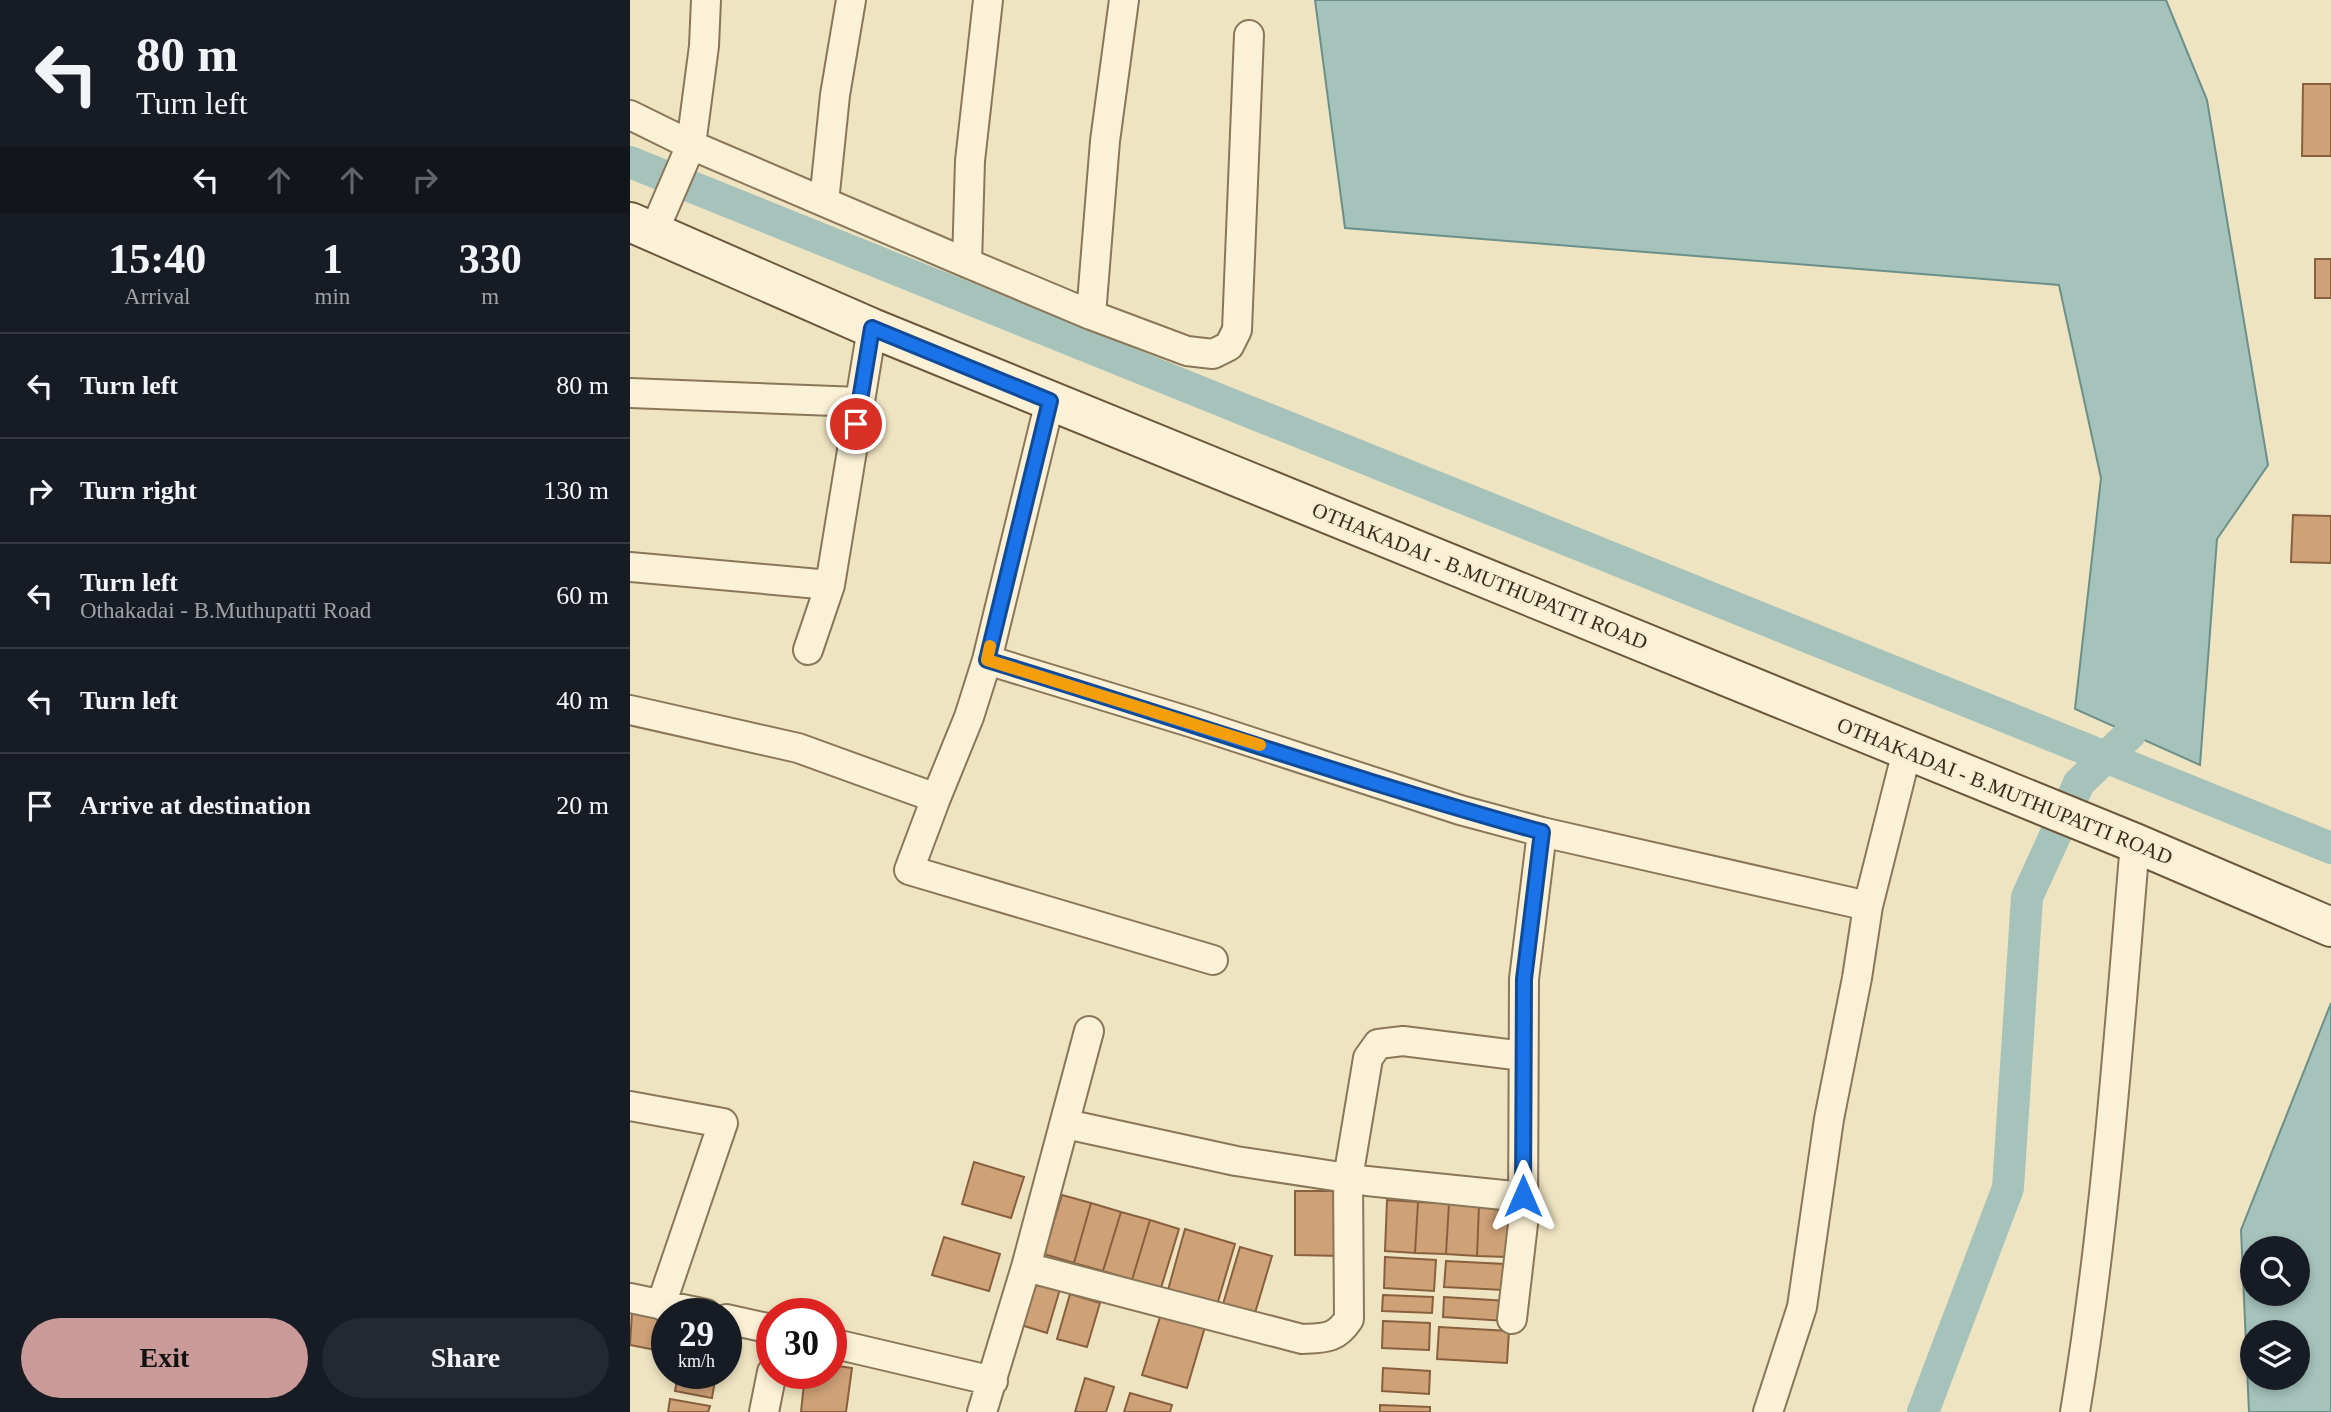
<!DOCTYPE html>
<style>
body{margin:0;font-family:"Times New Roman",serif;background:#242831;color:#f1f3f6;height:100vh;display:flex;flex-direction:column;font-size:26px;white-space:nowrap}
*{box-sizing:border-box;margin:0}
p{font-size:23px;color:#9ea1a6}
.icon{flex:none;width:38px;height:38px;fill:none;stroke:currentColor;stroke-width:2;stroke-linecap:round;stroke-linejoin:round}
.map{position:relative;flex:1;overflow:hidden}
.details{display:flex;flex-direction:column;background:#171b24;width:630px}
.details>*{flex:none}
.guide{background:#171b24;color:#f1f3f6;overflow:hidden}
.controls{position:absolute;left:1610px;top:1236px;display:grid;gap:14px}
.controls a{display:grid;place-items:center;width:70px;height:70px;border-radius:50%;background:#171b24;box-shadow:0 4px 10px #0003;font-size:35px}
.speed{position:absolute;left:21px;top:1298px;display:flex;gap:14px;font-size:35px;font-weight:700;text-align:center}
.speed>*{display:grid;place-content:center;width:91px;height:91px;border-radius:50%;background:#171b24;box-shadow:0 4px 10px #0003;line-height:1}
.speed small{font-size:18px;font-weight:400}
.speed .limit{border:10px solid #d22;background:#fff;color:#111}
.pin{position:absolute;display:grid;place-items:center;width:60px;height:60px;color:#fff;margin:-30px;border:4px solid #fff;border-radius:50%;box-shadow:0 2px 7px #0007}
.me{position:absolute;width:77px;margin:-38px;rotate:0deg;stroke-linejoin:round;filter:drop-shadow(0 0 5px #0008)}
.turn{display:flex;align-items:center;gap:24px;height:147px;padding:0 21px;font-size:32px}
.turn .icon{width:91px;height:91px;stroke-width:2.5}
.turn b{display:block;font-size:49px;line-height:60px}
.lanes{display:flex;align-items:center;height:66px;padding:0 21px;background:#0003;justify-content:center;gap:35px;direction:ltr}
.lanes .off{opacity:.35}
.eta{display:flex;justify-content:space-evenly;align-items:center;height:119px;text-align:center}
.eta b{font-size:42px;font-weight:800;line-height:49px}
.button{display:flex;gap:14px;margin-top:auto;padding:14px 21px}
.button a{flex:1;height:80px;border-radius:42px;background:#ca9a99;color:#111;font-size:28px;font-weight:800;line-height:80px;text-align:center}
.button a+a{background:#242831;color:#f1f3f6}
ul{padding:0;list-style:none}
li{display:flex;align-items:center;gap:21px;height:105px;padding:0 21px;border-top:2px solid #363941}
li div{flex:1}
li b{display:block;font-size:26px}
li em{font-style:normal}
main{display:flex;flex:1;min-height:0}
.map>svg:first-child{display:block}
.water{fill:#a5c2bb;stroke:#6b9089;stroke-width:2;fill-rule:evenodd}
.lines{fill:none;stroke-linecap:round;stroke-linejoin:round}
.canal{stroke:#a5c2bb;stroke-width:32}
.building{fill:#cea177;stroke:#89603e;stroke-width:2}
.street-casing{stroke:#8a7659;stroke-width:32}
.secondary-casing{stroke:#6b573c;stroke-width:42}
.street{stroke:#faf1d6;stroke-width:28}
.secondary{stroke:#faf1d6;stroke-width:38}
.route-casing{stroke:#114b97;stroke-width:18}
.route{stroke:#1a73e8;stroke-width:12}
.slow{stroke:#f59e0b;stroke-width:12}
.labels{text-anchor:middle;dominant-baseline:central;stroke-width:5;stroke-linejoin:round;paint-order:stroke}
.street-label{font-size:21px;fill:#392c1d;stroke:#f6eed2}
</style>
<main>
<section class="details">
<div class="guide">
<div class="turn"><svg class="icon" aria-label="left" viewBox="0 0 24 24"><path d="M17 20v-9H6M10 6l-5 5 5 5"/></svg><div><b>80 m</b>Turn left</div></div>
<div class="lanes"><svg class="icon" aria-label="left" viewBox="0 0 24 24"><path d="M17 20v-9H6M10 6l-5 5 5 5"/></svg><svg class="icon off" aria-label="ahead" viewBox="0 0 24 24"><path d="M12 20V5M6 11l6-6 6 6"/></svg><svg class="icon off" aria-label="ahead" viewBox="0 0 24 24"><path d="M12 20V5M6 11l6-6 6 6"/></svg><svg class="icon off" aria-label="right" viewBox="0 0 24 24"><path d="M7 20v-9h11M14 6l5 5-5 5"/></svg></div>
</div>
<div class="eta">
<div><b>15:40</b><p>Arrival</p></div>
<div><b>1</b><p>min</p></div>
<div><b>330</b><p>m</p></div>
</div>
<ul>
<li><svg class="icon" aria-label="left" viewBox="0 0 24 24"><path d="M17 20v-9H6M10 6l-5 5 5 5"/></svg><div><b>Turn left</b></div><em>80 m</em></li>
<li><svg class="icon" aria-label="right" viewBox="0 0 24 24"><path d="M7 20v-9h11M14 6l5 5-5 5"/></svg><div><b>Turn right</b></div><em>130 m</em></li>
<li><svg class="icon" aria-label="left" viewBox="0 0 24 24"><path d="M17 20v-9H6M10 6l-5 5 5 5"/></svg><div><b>Turn left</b><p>Othakadai - B.Muthupatti Road</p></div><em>60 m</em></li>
<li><svg class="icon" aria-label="left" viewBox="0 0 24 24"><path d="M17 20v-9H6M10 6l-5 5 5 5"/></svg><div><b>Turn left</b></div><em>40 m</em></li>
<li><svg class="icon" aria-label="arrive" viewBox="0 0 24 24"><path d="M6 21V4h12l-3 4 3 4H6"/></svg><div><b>Arrive at destination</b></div><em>20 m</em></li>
</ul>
<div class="button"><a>Exit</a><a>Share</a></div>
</section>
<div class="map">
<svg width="1701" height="1412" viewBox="0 0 1701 1412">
<rect width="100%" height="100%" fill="#efe4c2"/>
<path class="water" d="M685,0H1536L1577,100L1638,465L1587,539L1570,765L1445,709L1471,478L1429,285L715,228Z
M1701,1003V1412H1619L1611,1230ZM1622,1248H1668V1293H1622ZM1622,1332H1668V1377H1622Z"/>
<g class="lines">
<path class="canal" d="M0,162L1701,848
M1293,1412L1378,1188L1397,897L1449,783L1500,734L1506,692"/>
</g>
<path class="building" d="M1673,84H1701V156H1672Z
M1685,259H1701V298H1685Z
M1663,515L1701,516V563L1661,562Z
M344,1162L394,1177L381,1218L332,1204Z
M665,1191H712V1256L665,1255Z
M432,1195L461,1203L444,1263L414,1254Z
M757,1200L788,1202L785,1253L755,1251Z
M788,1202L819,1203L816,1254L785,1253Z
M461,1203L491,1212L473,1271L444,1263Z
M819,1203L849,1205L847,1256L816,1254Z
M849,1205L880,1207L877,1257L847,1256Z
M491,1212L520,1220L502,1280L473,1271Z
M520,1220L549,1229L531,1288L502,1280Z
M555,1229L605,1244L587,1305L538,1290Z
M314,1237L370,1254L359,1291L302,1275Z
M610,1247L642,1256L625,1313L593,1304Z
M755,1257L806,1260L804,1291L754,1288Z
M816,1261L875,1264L874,1290L814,1287Z
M405,1282L430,1289L417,1333L391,1325Z
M440,1294L470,1303L457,1347L427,1339Z
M753,1295L803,1297L802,1313L752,1311Z
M814,1297L877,1301L876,1321L813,1317Z
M2,1312L36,1318L31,1351L0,1345Z
M531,1314L575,1327L557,1388L512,1375Z
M753,1321L800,1323L799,1350L752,1348Z
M809,1327L879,1331L877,1363L807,1359Z
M201,1365L222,1368L216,1412H171L175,1374H201Z
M753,1368L800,1371L799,1394L752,1391Z
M48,1374H86L82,1398L45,1391Z
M455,1378L484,1387L476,1412H445Z
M500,1393L542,1405L540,1412H494Z
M40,1399L80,1406L78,1412H38Z
M750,1405L800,1407V1412H750Z"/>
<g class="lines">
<g class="street-casing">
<path id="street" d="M0,115L61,145L337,263L461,315L557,351L583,354L599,346L607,330L619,35
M194,202L205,95L221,0
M24,231L61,145L74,46L76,0
M337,263L340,161L358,0
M461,315L475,141L494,0
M0,393L230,402
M0,567L200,585
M178,650L200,585L242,328
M357,660L560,722L830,810L912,832L1238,906L1277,751
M0,710L168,748L306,798L339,717L357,660L420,401
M306,798L279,870L583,960
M0,1106L93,1123L31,1305
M436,1124L606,1161L737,1181L893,1197
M396,1267L672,1339C695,1338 706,1339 719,1319L718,1178L738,1058L748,1044L773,1041L893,1056
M0,1298L76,1314
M96,1319L142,1329
M882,1319L893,1224L894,979L912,832
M201,1343L363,1381
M134,1412L142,1372
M352,1412L396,1267L459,1031
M1138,1412L1172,1307L1199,1119L1227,978L1238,906
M1445,1412C1476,1224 1489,1033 1505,843"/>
</g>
<g class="secondary-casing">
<path id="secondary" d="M0,222L242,328L1505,843L1701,927"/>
</g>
<use href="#street" class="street"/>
<use href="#secondary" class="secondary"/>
</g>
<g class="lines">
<g class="route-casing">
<path id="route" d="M226,424L242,328L420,401L357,660C542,716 726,781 912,832L894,979L893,1196"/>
</g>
<use href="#route" class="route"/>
<path class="slow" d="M360,646L357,660L630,745"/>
</g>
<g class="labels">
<g class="street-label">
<text transform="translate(850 576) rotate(22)">OTHAKADAI - B.MUTHUPATTI ROAD</text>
<text transform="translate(1375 791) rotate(22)">OTHAKADAI - B.MUTHUPATTI ROAD</text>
</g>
</g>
</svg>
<div class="controls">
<a><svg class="icon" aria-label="search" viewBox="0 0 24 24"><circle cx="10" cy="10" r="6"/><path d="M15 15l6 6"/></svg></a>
<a><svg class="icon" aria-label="layers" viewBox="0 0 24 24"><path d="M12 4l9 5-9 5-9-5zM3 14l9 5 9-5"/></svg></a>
</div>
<div class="speed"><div>29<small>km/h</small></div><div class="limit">30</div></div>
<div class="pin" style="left:226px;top:424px;background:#d93025"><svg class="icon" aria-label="arrive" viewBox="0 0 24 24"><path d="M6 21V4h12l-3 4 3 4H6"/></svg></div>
<svg class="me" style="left:893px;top:1196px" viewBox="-20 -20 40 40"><path d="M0-17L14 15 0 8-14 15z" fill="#1a73e8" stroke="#fff" stroke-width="4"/></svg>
</div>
</main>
